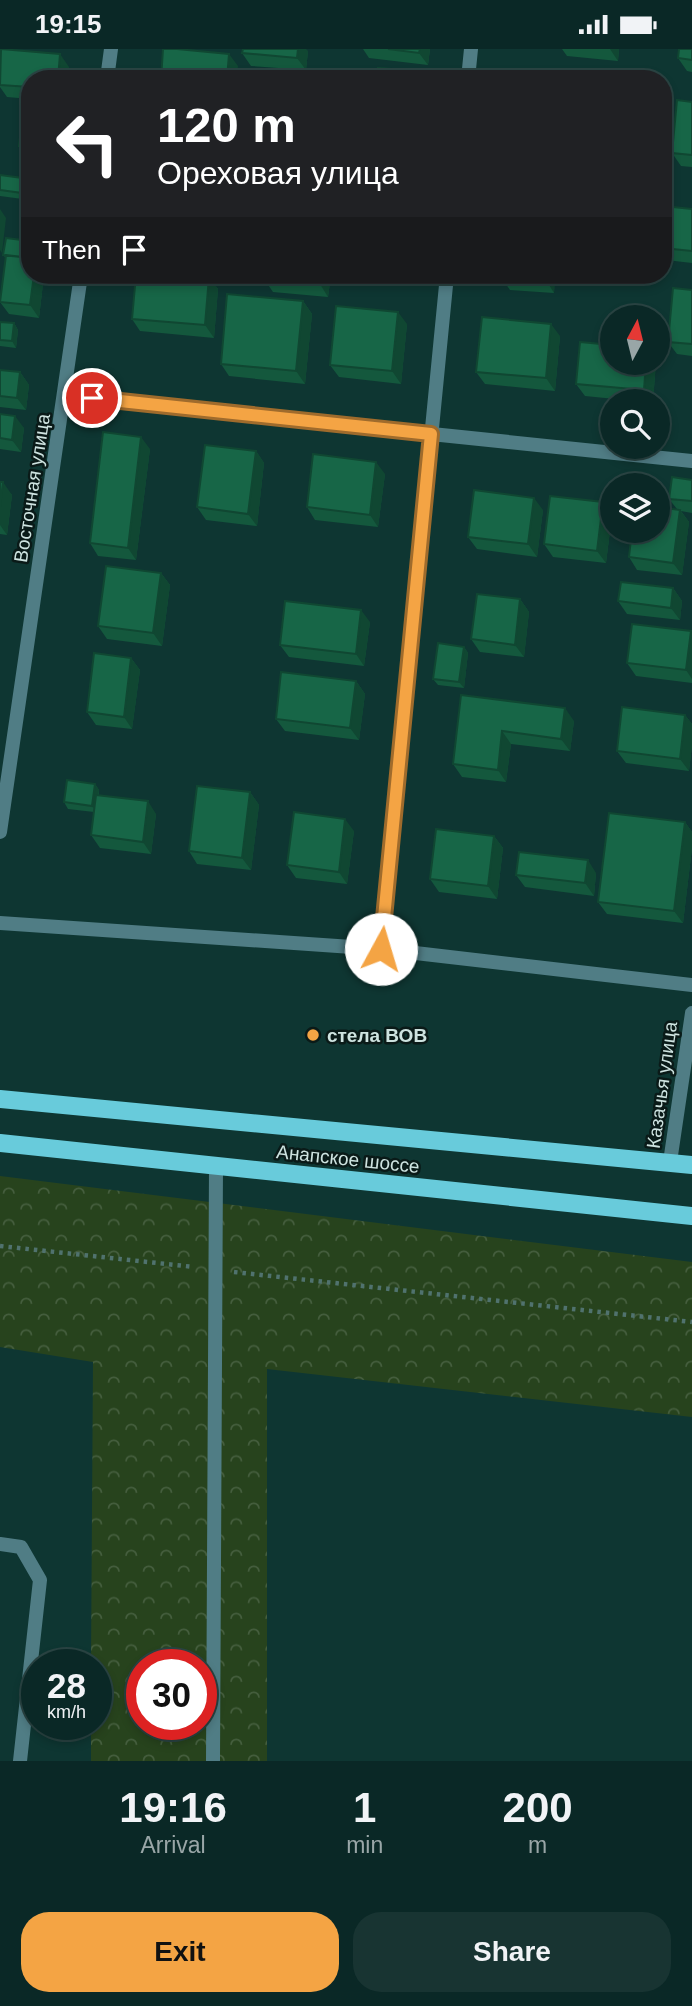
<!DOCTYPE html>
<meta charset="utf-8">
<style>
body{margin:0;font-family:Arial,sans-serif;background:#183432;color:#f1f3f6;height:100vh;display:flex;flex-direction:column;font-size:26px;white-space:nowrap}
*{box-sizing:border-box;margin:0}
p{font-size:23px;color:#99a6a7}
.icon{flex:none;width:38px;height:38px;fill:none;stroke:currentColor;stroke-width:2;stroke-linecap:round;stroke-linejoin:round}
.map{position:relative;height:1712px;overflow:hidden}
.drawer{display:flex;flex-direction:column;background:#0a2826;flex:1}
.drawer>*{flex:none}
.banner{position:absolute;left:21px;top:21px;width:651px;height:214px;border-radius:28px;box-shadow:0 4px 10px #0003,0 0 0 2px #2a4443;background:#202124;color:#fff;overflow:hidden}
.needle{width:46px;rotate:7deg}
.tools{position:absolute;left:600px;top:256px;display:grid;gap:14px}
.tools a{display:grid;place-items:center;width:70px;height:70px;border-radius:50%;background:#0a2826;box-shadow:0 4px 10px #0003,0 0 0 2px #2a4443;font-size:35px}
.speed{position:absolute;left:21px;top:1600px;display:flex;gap:14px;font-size:35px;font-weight:700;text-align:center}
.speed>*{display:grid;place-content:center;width:91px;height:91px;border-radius:50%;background:#0a2826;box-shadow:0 4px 10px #0003,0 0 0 2px #2a4443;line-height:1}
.speed small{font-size:18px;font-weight:400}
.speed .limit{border:10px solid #d22;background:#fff;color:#111}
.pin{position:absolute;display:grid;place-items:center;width:60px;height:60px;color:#fff;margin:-30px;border:4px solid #fff;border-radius:50%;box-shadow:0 2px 7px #0007}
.me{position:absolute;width:77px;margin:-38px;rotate:6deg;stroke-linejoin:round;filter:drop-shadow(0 0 5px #0008)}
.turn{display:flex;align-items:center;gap:24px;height:147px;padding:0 21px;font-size:32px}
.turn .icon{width:91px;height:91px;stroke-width:2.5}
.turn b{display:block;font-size:49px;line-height:60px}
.then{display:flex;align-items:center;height:66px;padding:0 21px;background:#0003;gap:14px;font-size:26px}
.eta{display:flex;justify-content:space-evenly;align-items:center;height:119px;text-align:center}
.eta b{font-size:42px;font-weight:600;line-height:49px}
.primary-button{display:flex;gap:14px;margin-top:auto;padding:14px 21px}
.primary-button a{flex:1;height:80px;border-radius:28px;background:#f4a444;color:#111;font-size:28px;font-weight:600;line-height:80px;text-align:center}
.primary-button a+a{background:#183432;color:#f1f3f6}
.status{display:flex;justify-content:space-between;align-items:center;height:49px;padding:0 35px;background:#0a2826;direction:ltr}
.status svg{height:19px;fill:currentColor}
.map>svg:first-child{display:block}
.forest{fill:url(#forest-crowns);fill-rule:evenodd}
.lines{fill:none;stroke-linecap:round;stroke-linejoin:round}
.path{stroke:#50726e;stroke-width:4.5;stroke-dasharray:3.5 5;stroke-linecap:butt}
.lane{stroke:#507d85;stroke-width:14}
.street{stroke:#507d85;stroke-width:14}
.primary{stroke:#68cbdb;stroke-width:18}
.wall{fill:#14583d}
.shaded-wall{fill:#104732}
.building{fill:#176647;stroke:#104732;stroke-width:2}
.route-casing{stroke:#9f6b2c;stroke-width:18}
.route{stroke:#f4a444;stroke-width:12}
.poi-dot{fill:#f4a444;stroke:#0a1a18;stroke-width:2.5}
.labels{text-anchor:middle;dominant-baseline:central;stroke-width:5;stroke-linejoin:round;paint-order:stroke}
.street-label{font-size:19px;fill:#cee3e0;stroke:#0a1a18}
.poi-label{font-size:19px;font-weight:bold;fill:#cee3e0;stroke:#0a1a18;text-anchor:start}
</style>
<div class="status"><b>19:15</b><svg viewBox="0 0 49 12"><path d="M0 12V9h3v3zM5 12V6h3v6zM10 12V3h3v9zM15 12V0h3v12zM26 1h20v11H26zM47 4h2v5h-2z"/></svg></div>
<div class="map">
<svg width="692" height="1712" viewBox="0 0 692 1712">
<defs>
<pattern id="forest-crowns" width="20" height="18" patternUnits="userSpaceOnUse" patternTransform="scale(1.75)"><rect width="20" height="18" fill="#27431d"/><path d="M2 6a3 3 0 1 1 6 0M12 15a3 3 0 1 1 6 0" fill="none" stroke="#455e3e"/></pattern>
</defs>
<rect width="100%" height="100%" fill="#0e3632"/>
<path class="forest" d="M0,1127L692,1213V1368L267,1320V1712H91V1675H96V1615H91L93,1313L0,1298ZM142,1615H201V1675H142Z"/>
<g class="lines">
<path class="path" d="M0,1197L194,1218
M234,1223L692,1273"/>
<path class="lane" d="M0,1495L21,1498L40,1531L20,1712"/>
<path class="street" d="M107,30L111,0
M468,30L471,0
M65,347L692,412
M0,783L81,226
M0,874L381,900L692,936
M381,900L447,226
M670,1113L692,964
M213,1712L216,1117"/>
<path class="primary" d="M0,1050L692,1116
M0,1094L692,1167"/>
</g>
<path class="wall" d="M363,0H430L428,16L369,9Z
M562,0H619L618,12L567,7Z
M692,0V23L687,22L678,9Z
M308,2L306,21L251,17L242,4Z
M0,12L69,18L68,30H30V50L7,48L0,38Z
M692,53V118L681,117L672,104Z
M30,62V110L28,109L19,97Z
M0,126L30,130V151L0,147Z
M663,157L692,160V214L666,211L663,207Z
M6,189L30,226H44L39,269L9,265L0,253L6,209L3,206Z
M264,226H331L328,248L273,243L264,230Z
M555,226L554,244L510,241L501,228Z
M209,228L218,240L214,289L140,282L132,270Z
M692,241V307L677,305L668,293Z
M303,252L312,265L305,335L229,327L221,315Z
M0,273L14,274L18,281L16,299L0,297Z
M407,275L401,335L339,328L330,316Z
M560,287L555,342L485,335L476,323Z
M656,313L653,352H635L585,347L576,335Z
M0,321L20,323L29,336L26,361L0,358Z
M0,365L24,379L21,403L0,400Z
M150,400L136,511L98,507L90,494Z
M256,402L264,414L257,477L206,471L197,458Z
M385,425L378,478L315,471L307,458Z
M692,431V464L681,462L689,473L682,526L637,521L629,508L677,460L669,450Z
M0,433L12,446L7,486L0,485Z
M543,461L537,508L477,500L468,488Z
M612,466L606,514L553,508L544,495Z
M161,524L170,536L162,597L107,590L98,577Z
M673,539L682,552L680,571L627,565L618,552Z
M520,550L529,563L524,608L480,603L471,590Z
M370,573L364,617L289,608L280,596Z
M692,584V634L636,627L627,614Z
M464,598L468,604L464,639L438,636L433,630Z
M131,609L140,621L132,680L96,676L87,663Z
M356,632L365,645L359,691L285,682L276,670Z
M461,646L574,672L570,702L511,695L506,733L462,728L453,715Z
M685,666L692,675V696L689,722L626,714L617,702Z
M95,735L99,741V746L156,765L151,805L100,799L91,786L94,763L68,760L64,753Z
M250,743L259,756L251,821L197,815L189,802Z
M685,773L692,783V799L683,874L607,865L598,853Z
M354,782L347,835L296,829L287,816Z
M494,787L503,799L497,850L439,843L430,830Z
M596,824L594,847L525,838L516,826Z"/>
<path class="shaded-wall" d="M298,0H306L308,2L306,21L297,9Z
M420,0H430L428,16L419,4Z
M610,0H619L618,12Z
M60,5L69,18L68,30H58Z
M229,5L238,17L237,30H227Z
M0,160L6,169L2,204L0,201Z
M34,226H44L39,269L30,256Z
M321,226H331L328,248L320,235Z
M546,226H555L554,244L546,231Z
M209,228L218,240L214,289L205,276Z
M303,252L312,265L305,335L296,322Z
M398,263L407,275L401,335L392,322Z
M14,274L18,281L16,299L12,292Z
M551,275L560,287L555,342L546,329Z
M646,313H656L653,352H651L644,341Z
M20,323L29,336L26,361L17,349Z
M15,367L24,379L21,403L12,391Z
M141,388L150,400L136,511L128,499Z
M256,402L264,414L257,477L248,465Z
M376,413L385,425L378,478L370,466Z
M3,433L12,446L7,486L0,476V458Z
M534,449L543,461L537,508L528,495Z
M603,453L612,466L606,514L597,502Z
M680,461L689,473L682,526L673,514Z
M161,524L170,536L162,597L153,584Z
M673,539L682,552L680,571L671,559Z
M520,550L529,563L524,608L515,596Z
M361,561L370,573L364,617L356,605Z
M691,582L692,584V630L686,621Z
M464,598L468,604L464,639L459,633Z
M131,609L140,621L132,680L124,668Z
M356,632L365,645L359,691L350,679Z
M565,659L574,672L570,702L561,690Z
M685,666L692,675V696L689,722L680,710Z
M502,682L511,695L506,733L498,721Z
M95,735L99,741L97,763L92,757Z
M250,743L259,756L251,821L242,809Z
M148,752L156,765L151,805L143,793Z
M345,770L354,782L347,835L339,823Z
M685,773L692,783V799L683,874L674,862Z
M494,787L503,799L497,850L488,837Z
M588,811L596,824L594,847L585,834Z"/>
<path class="building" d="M1,0L60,5L58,30H30V38L0,36Z
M163,0H177L229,5L227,30H161Z
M243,0H298L297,9L242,4Z
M388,0H420L419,4Z
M679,0H692V11L678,9Z
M378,19L431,23V30H377Z
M677,51L692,53V106L672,104Z
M23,62H30V98L19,97Z
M0,126L30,130V145L0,141Z
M663,157L692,160V202L663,199Z
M6,189L30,192V209L3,206Z
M6,206L30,209V226H34L30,256L0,253Z
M136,226H189L209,228L205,276L132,270Z
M264,226H321L320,235L264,230Z
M501,226H546V231L501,228Z
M673,239L692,241V295L668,293Z
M227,245L303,252L296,322L221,315Z
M336,257L398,263L392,322L330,316Z
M482,268L551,275L546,329L476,323Z
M0,273L14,274L12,292L0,291Z
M580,293L612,296V313H646L644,341L576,335Z
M0,321L20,323L17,349L0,347Z
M0,365L15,367L12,391L0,389Z
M103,383L141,388L128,499L90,494Z
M205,396L256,402L248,465L197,458Z
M313,405L376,413L370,466L307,458Z
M672,428L692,431V452L669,450Z
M0,433H3L0,458Z
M474,441L534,449L528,495L468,488Z
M550,447L603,453L597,502L544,495Z
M658,458L680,461L673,514L629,508L632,481H658Z
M106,517L161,524L153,584L98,577Z
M621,533L673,539L671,559L618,552Z
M477,545L520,550L515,596L471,590Z
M285,552L361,561L356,605L280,596Z
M632,575L691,582L686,621L627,614Z
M438,594L464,598L459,633L433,630Z
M94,604L131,609L124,668L87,663Z
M281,623L356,632L350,679L276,670Z
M461,646L565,659L561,690L502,682L498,721L453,715Z
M622,658L685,666L680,710L617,702Z
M67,731L95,735L92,757L64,753Z
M197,737L250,743L242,809L189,802Z
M96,746L148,752L143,793L91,786Z
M294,763L345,770L339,823L287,816Z
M609,764L685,773L674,862L598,853Z
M436,780L494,787L488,837L430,830Z
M519,803L588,811L585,834L516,826Z"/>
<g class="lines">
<g class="route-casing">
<path id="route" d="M92,349L431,385L381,900"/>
</g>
<use href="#route" class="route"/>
</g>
<circle class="poi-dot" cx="313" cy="986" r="7"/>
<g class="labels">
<g class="street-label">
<text transform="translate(32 439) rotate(-81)">Восточная улица</text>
<text transform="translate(662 1036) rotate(-82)">Казачья улица</text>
<text transform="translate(348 1110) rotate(6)">Анапское шоссе</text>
</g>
<g class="poi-label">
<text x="327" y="986">стела ВОВ</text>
</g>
</g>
</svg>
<div class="tools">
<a><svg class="needle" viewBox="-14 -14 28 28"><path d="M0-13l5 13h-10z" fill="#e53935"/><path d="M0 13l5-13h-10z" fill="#99a6a7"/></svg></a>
<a><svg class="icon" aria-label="search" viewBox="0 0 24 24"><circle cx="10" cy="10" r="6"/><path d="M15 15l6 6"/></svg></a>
<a><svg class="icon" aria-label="layers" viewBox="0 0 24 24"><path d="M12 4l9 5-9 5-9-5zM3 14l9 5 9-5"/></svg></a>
</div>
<div class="speed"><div>28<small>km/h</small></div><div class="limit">30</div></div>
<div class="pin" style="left:92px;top:349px;background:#d93025"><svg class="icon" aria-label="arrive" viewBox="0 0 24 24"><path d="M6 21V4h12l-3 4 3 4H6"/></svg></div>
<svg class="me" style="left:381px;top:900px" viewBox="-20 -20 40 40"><circle r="19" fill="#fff"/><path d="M0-13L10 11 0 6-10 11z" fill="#f4a444"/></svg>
<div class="banner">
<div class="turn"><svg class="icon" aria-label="left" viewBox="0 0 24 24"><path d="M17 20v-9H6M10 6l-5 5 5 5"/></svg><div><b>120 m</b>Ореховая улица</div></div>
<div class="then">Then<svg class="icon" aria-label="arrive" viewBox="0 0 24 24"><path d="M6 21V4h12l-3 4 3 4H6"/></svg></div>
</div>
</div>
<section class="drawer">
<div class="eta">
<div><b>19:16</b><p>Arrival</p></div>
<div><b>1</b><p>min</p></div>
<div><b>200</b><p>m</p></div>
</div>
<div class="primary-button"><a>Exit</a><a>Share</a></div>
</section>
